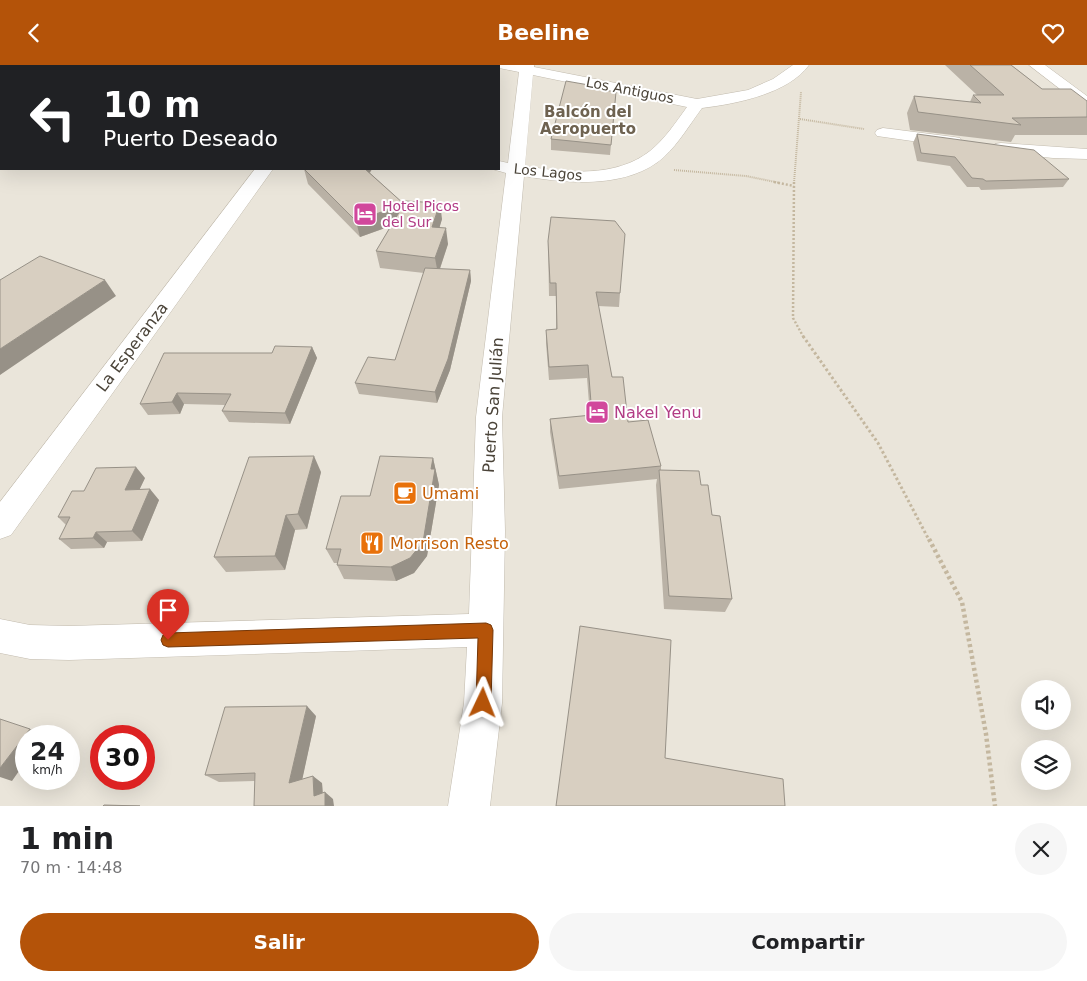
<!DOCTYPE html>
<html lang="es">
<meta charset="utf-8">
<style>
body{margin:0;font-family:"DejaVu Sans",sans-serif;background:#f6f6f6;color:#202124;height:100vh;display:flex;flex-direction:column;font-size:19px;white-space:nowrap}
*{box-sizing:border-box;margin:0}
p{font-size:16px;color:#757577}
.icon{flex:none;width:28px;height:28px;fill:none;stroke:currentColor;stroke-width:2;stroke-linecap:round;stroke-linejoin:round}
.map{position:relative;height:741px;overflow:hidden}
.details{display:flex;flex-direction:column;background:#fff;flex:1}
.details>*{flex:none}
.hud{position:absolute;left:0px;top:0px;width:500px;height:105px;box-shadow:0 5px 20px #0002;background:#202124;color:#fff;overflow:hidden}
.buttons{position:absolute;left:1021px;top:615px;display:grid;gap:10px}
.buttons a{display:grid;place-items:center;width:50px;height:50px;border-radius:50%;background:#fff;box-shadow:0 5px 20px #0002;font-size:25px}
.speed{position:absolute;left:15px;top:660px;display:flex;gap:10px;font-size:25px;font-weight:700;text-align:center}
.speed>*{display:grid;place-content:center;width:65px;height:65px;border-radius:50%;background:#fff;box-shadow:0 5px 20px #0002;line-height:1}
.speed small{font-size:12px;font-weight:400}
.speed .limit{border:8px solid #d22;background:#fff;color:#111}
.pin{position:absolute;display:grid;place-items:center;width:42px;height:42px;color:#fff;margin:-51px -21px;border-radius:50% 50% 50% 0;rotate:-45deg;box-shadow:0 0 5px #0007}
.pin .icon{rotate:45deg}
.me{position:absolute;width:55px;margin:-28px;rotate:2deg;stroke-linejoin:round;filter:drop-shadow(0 0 4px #0008)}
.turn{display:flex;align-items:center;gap:18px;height:105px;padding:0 20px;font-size:22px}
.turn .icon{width:65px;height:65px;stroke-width:2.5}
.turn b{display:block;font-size:35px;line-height:42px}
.round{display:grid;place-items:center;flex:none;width:52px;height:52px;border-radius:26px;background:#f6f6f6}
.overview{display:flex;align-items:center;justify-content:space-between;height:85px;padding:0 20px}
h1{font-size:30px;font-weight:800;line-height:38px}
.cta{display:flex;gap:10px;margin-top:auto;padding:10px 20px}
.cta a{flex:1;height:58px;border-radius:30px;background:#b45309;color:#fff;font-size:20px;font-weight:800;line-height:58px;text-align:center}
.cta a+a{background:#f6f6f6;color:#202124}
header{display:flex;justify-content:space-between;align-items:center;height:65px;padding:0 20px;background:#b45309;color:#fff;font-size:22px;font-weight:800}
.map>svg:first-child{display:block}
.residential{fill:#eae5da;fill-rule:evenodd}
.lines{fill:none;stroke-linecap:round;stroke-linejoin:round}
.minor-casing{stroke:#c2bbae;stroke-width:1}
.tertiary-casing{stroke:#c2bbae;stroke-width:1}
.path-far3{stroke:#c4b79f;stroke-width:2;stroke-dasharray:1 1;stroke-linecap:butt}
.path-far2{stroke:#c4b79f;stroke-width:2.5;stroke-dasharray:2 2;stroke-linecap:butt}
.path-far1{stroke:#c4b79f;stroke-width:3;stroke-dasharray:2.5 2.5;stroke-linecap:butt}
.path{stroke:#c4b79f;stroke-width:4.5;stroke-dasharray:3 3;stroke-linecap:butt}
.minor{fill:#fff;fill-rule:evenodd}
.tertiary{fill:#fff;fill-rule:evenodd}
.wall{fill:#bab2a6}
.shaded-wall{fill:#979187}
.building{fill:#d8cfc1;stroke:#979187}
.route{fill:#b45309;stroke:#753606}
.labels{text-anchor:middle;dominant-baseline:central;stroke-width:4;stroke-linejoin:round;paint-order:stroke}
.far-street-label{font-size:14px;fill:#4b4439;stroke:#fff}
.far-hotel-label{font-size:14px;fill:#b23c85;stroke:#fff;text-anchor:start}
.far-neighbourhood-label{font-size:15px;font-weight:bold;fill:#6e6250;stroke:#fff}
.street-label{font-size:16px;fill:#4b4439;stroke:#fff}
.hotel-label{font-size:16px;fill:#b23c85;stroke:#fff;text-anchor:start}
.food-label{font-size:16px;fill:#c56008;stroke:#fff;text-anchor:start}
</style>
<header><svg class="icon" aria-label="back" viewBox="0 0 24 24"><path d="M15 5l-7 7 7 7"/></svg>Beeline<svg class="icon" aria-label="heart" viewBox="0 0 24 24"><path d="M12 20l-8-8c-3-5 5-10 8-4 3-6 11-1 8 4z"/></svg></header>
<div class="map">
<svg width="1087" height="741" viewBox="0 0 1087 741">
<rect width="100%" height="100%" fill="#f6f3ec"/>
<path class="residential" d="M0,0H1087V741H0ZM1,1H499V104H1ZM1030,624H1062V656H1030ZM26,671H69V714H26ZM101,671H144V714H101ZM1030,684H1062V716H1030Z"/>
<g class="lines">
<g class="minor-casing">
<path id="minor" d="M45,0H63L64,1H46Z
M496,0H534V2L697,34L748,25L773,14L793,0H809C788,29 735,39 702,43C690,59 679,78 664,92C628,124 568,119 524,111L502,352L505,466L502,638L490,741H448L464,638L467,582L69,595L30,594L0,588V554L30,560L69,561L469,549L476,352L506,108L492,104H499V96L508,98L519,7L499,3ZM533,10L687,42C676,57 665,74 650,86C616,113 565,108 525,101Z
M883,63L954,72L960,73L962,77L960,81L954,82L877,71L875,68L877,65Z
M1001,78L1087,84V94L1053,93L995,87L993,83L995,79Z
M0,94L3,104H0Z
M255,104H273L11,470L0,474V437Z"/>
</g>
<g class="tertiary-casing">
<path id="tertiary" d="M1029,0H1045L1087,31V43L1082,41Z"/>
</g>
<path class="path-far3" d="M800,54L864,64
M674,105L746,111L780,118
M794,118L801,27"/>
<path class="path-far2" d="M774,117L794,121
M794,117L793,253L804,273"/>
<path class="path-far1" d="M803,271L878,378L929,475"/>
<path class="path" d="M929,474L962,537L986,669L995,741"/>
<use href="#minor" class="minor"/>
<use href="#tertiary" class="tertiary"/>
</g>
<path class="wall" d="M945,0H1011L1042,24L1087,36V70H1015L1011,77L910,65L907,48L914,31L970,37L973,30H977Z
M606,23L605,25L616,27L610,90L551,85V74Z
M917,69L1069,114L1063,122L981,125L979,122H967L950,101L917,96L913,78Z
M304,104H372L370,108L404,139L442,154L439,163L448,179L440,204L470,205L471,216L450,305L437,338L359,329L355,318L395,295L424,208L380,203L376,186L391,161L360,172L308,119Z
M548,176L620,228L619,242L598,241L612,312L628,357L661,401V405L701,420L712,450L732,534L725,547L664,544L656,420L657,414L559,424L550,367V354L590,351L587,313L549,315L546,278V265L556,264V231H549Z
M312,282L317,293L290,359L229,357L222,346L225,340L184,339L180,349L148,350L140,339L272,288Z
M433,393L439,420L427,491L414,508L396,516L344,514L337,500V498H334L326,484L370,431Z
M321,407L307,464L295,465L285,505L226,507L214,492Z
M145,413L139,425L159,435L142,476L107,477L104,483L71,484L59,474L66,460L58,452Z
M316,651L302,714L322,718L323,728L333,734L254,716L219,717L205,710Z"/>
<path class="shaded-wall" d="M362,104H372L364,115Z
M440,138L442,154L435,178L432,162Z
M404,139L407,155L360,172L356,156Z
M446,163L448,179L438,209L435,193Z
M470,205L471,216L450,305L437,338L435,327Z
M105,215L116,231L0,310V284Z
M312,282L317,293L290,359L285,348Z
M177,328L184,339L180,349L172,337Z
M314,391L321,407L307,464L298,449Z
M433,393L439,420L427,491L414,508L396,516L391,502Z
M136,402L145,413L134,436L125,425Z
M150,424L159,435L142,476L132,466Z
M286,450L295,465L285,505L275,491Z
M96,467L107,477L104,483L93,473Z
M307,641L316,651L300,725L289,718Z
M30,664L45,671H26V696L12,716L0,712V703Z
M313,711L322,718L323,737L314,731Z
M325,727L333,734L334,741H325Z"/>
<path class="building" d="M250,0H376L377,1H249Z
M435,0H491V1H433Z
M970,0H1011L1042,24H1071L1087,36V52L1012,53L1021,60L918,47L914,31L981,38L973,30H1004Z
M566,16L606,23L604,25L616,27L611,80L551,74Z
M917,69L1034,85L1069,114L986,116L983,114L972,113L955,92L921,88Z
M304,104H365L404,139L405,136L440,138L432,162L446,163L435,193L376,186L404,139L356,156Z
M551,152L615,156L625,169L620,228L596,227L612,312H623L628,357L648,355L661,401L559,411L550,354L592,350L588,300L549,302L546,265L557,264L556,218H550L548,176Z
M40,191L105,215L0,284V215Z
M425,203L470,205L448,294L435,327L355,318L368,292L395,295Z
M275,281L312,282L285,348L222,346L231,329L177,328L172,337L140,339L164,288H272Z
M314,391L298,449L286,450L275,491L214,492L249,392Z
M380,391L433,393L431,404H435L423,477L410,493L391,502L337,500L341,484H326L341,431H370Z
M136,402L125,425L150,424L132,466L96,467L93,473L59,474L70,452H58L72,426H84L96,403Z
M659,405L699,406L701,420H708L712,450L720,451L732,534L669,531Z
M580,561L671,575L665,693L783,714L785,741H556Z
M307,641L289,718L313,711L314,731L325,727V741H254L255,708L205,710L225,642Z
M0,654L30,664L0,703Z
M104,740L140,741H103Z"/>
<path class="route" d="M486,558L491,560L493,565L491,638L489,643L483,645L478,643L476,638L478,573L168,582L163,580L161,575L163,570L168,568Z"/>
<defs>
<g id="hotel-square" transform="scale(1.25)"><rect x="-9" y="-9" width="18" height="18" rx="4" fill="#d1479c" stroke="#fff"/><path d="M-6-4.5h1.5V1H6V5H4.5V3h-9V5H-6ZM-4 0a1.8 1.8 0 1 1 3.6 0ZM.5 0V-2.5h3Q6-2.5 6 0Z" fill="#fff"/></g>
<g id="cafe-square" transform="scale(1.25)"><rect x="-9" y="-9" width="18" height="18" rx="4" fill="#e8710a" stroke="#fff"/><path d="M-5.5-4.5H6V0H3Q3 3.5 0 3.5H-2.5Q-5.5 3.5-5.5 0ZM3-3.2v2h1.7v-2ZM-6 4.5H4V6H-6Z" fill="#fff"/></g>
<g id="restaurant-square" transform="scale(1.25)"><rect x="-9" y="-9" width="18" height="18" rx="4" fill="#e8710a" stroke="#fff"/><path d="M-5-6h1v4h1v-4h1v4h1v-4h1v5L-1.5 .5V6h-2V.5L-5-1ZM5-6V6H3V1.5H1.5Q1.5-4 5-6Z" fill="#fff"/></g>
</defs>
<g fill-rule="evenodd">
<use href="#hotel-square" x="365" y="149"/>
<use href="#hotel-square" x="597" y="347"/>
<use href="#cafe-square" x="405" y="428"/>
<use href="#restaurant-square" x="372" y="478"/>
</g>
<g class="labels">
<g class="far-street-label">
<text transform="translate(630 25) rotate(11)">Los Antiguos</text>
<text transform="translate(548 107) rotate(6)">Los Lagos</text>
</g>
<g class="far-hotel-label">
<text x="382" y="141">Hotel Picos<tspan x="382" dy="16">del Sur</tspan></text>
</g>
<g class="far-neighbourhood-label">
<text x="588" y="47">Balcón del<tspan x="588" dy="17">Aeropuerto</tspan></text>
</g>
<g class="street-label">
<text transform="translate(132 282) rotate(-53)">La Esperanza</text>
<text transform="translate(493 340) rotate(-86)">Puerto San Julián</text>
</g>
<g class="hotel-label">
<text x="614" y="347">Nakel Yenu</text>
</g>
<g class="food-label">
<text x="422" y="428">Umami</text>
<text x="390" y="478">Morrison Resto</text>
</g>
</g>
</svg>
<div class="buttons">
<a><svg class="icon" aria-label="sound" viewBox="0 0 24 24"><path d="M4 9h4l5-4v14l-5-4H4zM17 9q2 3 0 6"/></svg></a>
<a><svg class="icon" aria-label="layers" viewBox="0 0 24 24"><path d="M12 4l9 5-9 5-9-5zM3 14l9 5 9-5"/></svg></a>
</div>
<div class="speed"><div>24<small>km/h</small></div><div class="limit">30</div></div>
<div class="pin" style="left:168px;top:575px;background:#d93025"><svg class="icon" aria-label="arrive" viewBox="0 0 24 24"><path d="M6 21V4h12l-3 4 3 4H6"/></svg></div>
<svg class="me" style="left:483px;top:638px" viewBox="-20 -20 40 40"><path d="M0-17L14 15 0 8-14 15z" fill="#b45309" stroke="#fff" stroke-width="4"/></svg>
<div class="hud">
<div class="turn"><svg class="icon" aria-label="left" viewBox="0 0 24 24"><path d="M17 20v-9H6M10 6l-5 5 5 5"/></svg><div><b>10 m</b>Puerto Deseado</div></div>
</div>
</div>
<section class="details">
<div class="overview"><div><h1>1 min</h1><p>70 m · 14:48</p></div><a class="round"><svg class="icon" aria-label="close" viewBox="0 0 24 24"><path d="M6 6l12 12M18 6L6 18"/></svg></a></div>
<div class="cta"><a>Salir</a><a>Compartir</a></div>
</section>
